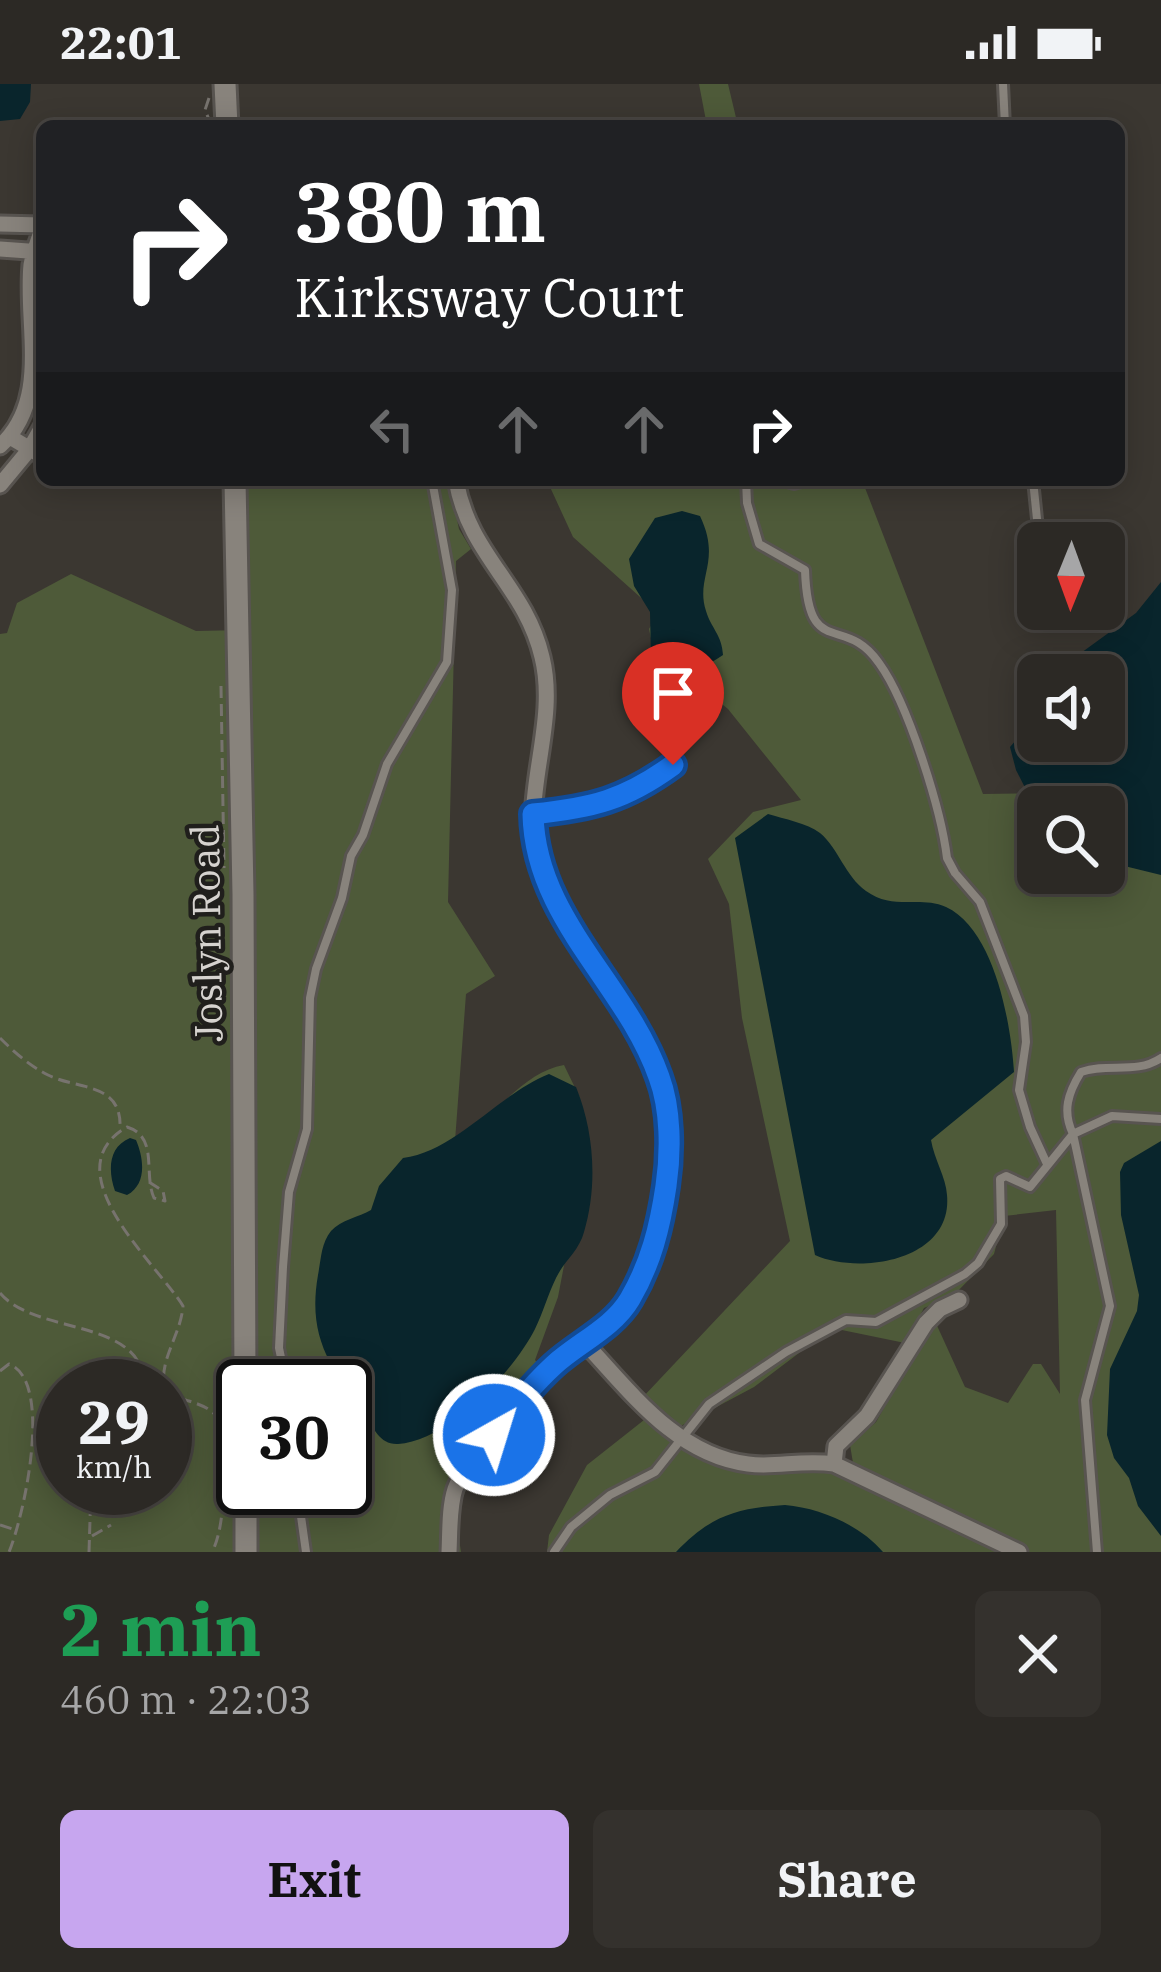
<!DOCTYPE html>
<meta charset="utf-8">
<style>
body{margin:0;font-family:"IBM Plex Serif",serif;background:#34312d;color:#f1f3f6;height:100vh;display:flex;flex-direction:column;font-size:45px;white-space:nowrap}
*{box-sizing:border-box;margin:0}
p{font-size:39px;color:#a6a6a7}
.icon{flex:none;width:66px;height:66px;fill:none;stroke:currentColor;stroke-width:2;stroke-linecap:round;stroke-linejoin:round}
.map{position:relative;height:1468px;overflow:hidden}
.sheet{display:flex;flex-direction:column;background:#2c2925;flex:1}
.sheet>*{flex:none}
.banner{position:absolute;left:36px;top:36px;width:1089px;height:366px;border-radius:18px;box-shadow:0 6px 30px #0003,0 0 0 3px #484542;background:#202124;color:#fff;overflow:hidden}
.needle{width:78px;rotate:181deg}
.tools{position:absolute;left:1017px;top:438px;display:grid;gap:24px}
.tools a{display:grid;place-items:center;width:108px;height:108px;border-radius:18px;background:#2c2925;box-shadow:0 6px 30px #0003,0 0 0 3px #484542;font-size:60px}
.speed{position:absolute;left:36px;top:1275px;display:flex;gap:24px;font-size:60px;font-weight:700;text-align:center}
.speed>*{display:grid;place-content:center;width:156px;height:156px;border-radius:50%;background:#2c2925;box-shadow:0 6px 30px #0003,0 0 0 3px #484542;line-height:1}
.speed small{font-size:30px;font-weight:400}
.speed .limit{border:6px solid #111;border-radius:18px;background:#fff;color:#111}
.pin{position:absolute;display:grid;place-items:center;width:102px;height:102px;color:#fff;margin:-123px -51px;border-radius:50% 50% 50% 0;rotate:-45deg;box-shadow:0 0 12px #0007}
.pin .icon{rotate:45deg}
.me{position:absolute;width:132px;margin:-66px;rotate:39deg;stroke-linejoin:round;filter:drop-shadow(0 0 9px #0008)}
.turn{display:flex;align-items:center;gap:42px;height:252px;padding:0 60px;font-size:54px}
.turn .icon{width:156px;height:156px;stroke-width:2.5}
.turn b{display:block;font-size:84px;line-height:102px}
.lanes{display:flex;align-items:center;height:114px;padding:0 60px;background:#0003;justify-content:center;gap:60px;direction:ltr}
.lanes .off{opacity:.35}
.round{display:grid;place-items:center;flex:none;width:126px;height:126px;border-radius:18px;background:#34312d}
.headline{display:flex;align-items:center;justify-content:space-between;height:204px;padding:0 60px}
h1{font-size:72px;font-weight:800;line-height:90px;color:#1e9e55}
.action{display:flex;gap:24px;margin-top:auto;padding:24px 60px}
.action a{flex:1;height:138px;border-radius:18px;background:#c7a6ef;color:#111;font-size:48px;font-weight:800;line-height:138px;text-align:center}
.action a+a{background:#34312d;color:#f1f3f6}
.status{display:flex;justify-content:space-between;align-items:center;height:84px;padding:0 60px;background:#2c2925;direction:ltr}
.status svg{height:33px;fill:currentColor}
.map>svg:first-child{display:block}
.green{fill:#4e5a39;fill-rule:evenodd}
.water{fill:#09252c}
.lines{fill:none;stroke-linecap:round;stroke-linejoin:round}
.lane-casing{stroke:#585450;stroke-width:14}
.street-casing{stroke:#585450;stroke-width:21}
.secondary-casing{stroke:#585450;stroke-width:27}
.path{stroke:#77736e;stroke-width:3;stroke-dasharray:12 6;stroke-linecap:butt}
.lane{stroke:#88837c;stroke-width:8}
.street{stroke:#88837c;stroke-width:15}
.secondary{stroke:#88837c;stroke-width:21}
.route-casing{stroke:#114b97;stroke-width:30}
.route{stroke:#1a73e8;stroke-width:21}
.labels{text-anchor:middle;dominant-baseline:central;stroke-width:9;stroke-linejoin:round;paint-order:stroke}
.street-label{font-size:39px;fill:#d6d3cf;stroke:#201f1c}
</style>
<div class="status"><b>22:01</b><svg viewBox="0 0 49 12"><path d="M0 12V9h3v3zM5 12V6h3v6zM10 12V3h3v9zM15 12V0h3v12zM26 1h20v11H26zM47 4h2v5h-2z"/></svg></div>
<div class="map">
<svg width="1161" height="1468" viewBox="0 0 1161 1468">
<rect width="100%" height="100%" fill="#3b3731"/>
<path class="green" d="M699,0H728L738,42H707Z
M242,396H449L459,445L471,465L456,477L448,818L495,892L466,910L455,1057C495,1034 522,988 564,981L580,1014L571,1145L558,1213L535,1276L541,1283L604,1249L601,1267L643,1313L790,1157L742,934L729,820L708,775L753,728L801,716L728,625L653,564L649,545L658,529L573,453L550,403L552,396H862L983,710L1069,709L1104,657L1161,590V1468H547L549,1451L587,1381L644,1336L589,1276L573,1275C534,1312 468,1375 459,1429C457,1442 459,1455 461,1468H0V550L7,549L17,519L71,490L196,547L244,546ZM1038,723H1104V789H1038ZM1056,1126L1060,1310L1041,1280H1033L1008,1319L965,1303L934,1235L876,1338L850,1361L853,1379C783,1360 741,1393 677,1344L754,1303L832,1244L905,1259L924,1224L953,1212L994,1170L1004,1132ZM63,1302H165V1404H63ZM243,1302H345V1404H243Z"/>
<path class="water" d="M0,0H31L30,18L20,35L0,37Z
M682,427L700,432C722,478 695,493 706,527C711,544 722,551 723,571C698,589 678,585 651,574L650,528L634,502L629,475L655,434Z
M1161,498V791L1104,777V723H1038V729L1016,686L1010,663L1038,631V657H1104V591H1058L1063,582L1136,529Z
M768,730C784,735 807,739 820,749C839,765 845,792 866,807C894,827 919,811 946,823C995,846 1011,940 1014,988L931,1056C934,1075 946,1093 947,1111C953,1177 859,1191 815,1171L735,754Z
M549,990L576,1003C594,1047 598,1101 584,1148C579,1167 564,1177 556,1194C548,1210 543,1229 535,1245C514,1287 448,1357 398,1360C380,1361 374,1344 365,1332C331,1283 307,1254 318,1191C321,1176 321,1159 331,1147C341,1136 359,1133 371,1126L379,1102L403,1074C456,1067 497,1011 549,990Z
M130,1054L136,1056C144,1075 147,1100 127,1111L115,1107C108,1087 108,1063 130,1054Z
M1161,1057V1452L1138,1422L1129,1394L1114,1374L1107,1351L1110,1285L1137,1227L1139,1211L1121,1131L1120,1088L1124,1079Z
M785,1421C820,1424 860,1441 883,1468H676C710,1432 737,1424 785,1421Z"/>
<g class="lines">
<g class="lane-casing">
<path id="lane" d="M1003,0L1005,42
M746,396L747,419L759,460L805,486C808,578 844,528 879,579C908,619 941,725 947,774L955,789L980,818L1024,932L1026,958L1019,1006L1030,1043L1047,1080
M780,396L794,400L809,396
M1033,396L1037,435
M287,1302L279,1264L283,1183L289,1108L307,1045L310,914L316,885L342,814L351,772L363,751L387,680L447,578L452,506L432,396
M297,1404L306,1468
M554,1468L571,1443L610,1411L655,1388L709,1320L786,1268L846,1236L876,1238L965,1190L978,1179L1001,1140L1000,1095L1006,1092L1030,1103L1073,1050C1062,1027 1068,1009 1081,988C1109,978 1135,991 1161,974
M1097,1468L1085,1316L1110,1222L1073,1050L1112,1032L1161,1035"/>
</g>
<g class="street-casing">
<path id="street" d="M0,140L42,141
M0,165L42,168
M10,353L42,372
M0,362C51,316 25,241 31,181C33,169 38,157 42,145
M0,401L29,366L42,343
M533,730C592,724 625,716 673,681
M583,1257C630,1307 676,1371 748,1380C776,1384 802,1375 834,1380L1019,1468
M834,1380L836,1362L867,1332L926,1239L940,1225L959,1216
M449,1468C450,1449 449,1423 455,1405C462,1386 480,1368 492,1353C510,1329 529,1305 551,1284C607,1231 638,1231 659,1145C670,1099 676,1038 659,993C644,951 614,912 590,875C570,844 550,816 539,780C519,712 559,642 542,573C525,501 469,472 456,396"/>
</g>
<g class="secondary-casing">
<path id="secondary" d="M225,0L227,42
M235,396L243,810L245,1302
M246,1404V1468"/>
</g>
<path class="path" d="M209,14L205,26L210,38
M221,602L224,784
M0,954C14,968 30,982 48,991C78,1006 122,998 120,1044
M149,1098L163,1107L165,1117L154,1114C143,1089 159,1053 127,1043C50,1087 158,1181 183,1222C181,1250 160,1274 164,1302
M0,1209C36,1252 144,1233 144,1302
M0,1287L9,1280C54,1297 24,1432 9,1468
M165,1304C180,1320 204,1315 219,1335C224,1369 228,1438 212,1468
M231,1395L232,1315
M0,1441L16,1446
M92,1452L111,1441
M89,1468L91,1404"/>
<use href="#lane" class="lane"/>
<use href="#street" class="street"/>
<use href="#secondary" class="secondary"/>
</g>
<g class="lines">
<g class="route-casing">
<path id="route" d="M494,1351C512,1326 531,1302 554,1281C578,1259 613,1244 630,1215C651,1179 660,1143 666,1102C671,1068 671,1025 659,993C626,899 535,835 533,730C592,724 625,716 673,681"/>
</g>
<use href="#route" class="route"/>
</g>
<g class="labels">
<g class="street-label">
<text transform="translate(206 849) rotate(-91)">Joslyn Road</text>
</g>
</g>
</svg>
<div class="tools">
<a><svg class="needle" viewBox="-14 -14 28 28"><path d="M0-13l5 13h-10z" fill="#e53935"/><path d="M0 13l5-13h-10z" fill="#a6a6a7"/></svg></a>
<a><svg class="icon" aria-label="sound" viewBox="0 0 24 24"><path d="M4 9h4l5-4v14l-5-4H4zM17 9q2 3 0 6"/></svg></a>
<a><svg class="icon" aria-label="search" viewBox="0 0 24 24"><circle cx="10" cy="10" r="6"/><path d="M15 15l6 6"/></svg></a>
</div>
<div class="speed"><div>29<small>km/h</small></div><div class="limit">30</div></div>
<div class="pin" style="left:673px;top:681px;background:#d93025"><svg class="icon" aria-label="arrive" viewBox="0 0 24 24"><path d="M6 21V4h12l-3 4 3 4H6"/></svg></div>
<svg class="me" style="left:494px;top:1351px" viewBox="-20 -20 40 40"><circle r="17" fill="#1a73e8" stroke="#fff" stroke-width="3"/><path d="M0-11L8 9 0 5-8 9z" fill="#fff"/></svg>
<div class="banner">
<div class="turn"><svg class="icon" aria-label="right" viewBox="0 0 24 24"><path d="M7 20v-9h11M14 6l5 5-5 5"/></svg><div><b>380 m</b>Kirksway Court</div></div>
<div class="lanes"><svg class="icon off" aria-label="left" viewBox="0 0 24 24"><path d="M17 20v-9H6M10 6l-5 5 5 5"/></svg><svg class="icon off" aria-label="ahead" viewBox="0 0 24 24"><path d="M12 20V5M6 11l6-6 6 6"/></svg><svg class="icon off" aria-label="ahead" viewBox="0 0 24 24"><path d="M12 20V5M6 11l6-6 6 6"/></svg><svg class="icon" aria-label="right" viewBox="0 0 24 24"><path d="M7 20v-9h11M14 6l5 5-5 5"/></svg></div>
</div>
</div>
<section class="sheet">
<div class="headline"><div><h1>2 min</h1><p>460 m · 22:03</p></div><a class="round"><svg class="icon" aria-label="close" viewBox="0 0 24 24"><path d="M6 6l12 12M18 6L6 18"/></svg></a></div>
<div class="action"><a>Exit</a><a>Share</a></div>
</section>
